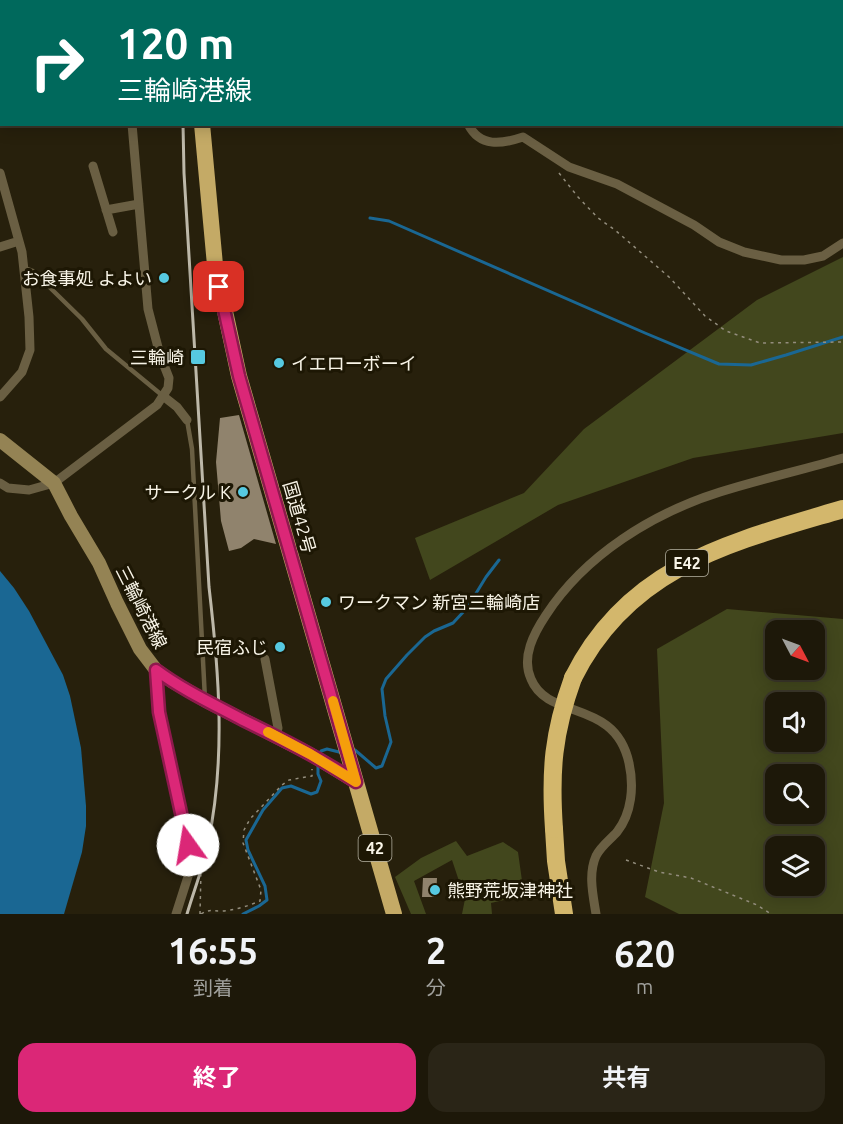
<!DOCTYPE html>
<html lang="ja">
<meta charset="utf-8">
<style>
body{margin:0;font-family:Ubuntu,"Noto Sans JP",sans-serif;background:#2a2517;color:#f1f3f6;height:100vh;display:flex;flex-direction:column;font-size:22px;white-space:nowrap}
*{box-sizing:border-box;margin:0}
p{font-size:20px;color:#a0a09c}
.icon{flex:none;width:33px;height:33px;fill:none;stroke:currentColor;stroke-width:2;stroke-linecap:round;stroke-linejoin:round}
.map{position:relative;height:914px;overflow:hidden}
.panel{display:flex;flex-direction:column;background:#1d1809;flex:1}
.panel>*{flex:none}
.guide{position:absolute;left:0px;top:0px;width:843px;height:126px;box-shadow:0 3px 15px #0003,0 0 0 2px #3b372a;background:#00695c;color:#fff;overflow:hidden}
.needle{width:39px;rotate:131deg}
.tools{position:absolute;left:765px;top:620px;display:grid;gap:12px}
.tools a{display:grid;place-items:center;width:60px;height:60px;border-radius:12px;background:#1d1809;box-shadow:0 3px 15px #0003,0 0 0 2px #3b372a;font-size:30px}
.pin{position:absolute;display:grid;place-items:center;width:51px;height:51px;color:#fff;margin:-26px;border-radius:12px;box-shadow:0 3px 9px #0006}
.me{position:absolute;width:66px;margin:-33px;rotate:347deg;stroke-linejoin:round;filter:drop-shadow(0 0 4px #0008)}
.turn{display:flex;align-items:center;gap:21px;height:126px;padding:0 18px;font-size:27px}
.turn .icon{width:78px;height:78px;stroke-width:2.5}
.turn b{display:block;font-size:42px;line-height:51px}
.eta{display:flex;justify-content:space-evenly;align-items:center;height:102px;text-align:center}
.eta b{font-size:36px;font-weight:700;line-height:42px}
.action{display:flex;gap:12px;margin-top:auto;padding:12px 18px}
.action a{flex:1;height:69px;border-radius:18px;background:#db2777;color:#fff;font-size:24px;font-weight:700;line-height:69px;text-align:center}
.action a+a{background:#2a2517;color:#f1f3f6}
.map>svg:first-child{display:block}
.green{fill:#42471d;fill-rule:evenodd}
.water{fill:#1a6793}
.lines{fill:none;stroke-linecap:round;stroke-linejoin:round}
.stream{stroke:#1a6793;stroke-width:3}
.river{stroke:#1a6793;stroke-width:18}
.building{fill:#90836d}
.path{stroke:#938d7d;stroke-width:1.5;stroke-dasharray:3 4.5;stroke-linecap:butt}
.service{stroke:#6a5f43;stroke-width:4.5}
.minor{stroke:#6a5f43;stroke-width:9}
.secondary{stroke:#948354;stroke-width:14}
.trunk{stroke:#c4aa66;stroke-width:16}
.motorway{stroke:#d3b76c;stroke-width:18}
.rail{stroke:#bdb8a9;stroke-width:3}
.motorway-bridge{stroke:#d3b76c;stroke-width:18}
.route-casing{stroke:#8e194d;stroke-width:15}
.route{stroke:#db2777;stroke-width:10}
.slow{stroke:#f59e0b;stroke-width:10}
.poi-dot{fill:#56c9e1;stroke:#1d1704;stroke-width:2}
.labels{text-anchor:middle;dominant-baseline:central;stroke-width:6;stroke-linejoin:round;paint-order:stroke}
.shield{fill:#1d1704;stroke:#b6b2a3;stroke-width:1.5}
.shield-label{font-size:16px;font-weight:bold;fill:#f8f4e7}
.poi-label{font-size:18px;fill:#f8f4e7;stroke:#1d1704;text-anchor:end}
.street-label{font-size:18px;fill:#f8f4e7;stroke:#1d1704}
</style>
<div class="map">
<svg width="843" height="914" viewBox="0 0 843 914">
<rect width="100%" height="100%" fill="#27200c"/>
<path class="green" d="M843,257V433L693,458L558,505L430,580L415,538L524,493L584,429L757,300Z
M727,609L843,619V914H679L645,897L664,803L657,649ZM776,630H814V669H776ZM776,702H814V741H776ZM776,774H814V813H776ZM776,846H814V885H776Z
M456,841L467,856L503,842L518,852L524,895L491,903L492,914H462L465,899L452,860L414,881L426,914H411L395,877L421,858Z"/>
<path class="water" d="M0,571L14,588L29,611L63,675L70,696L81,748L86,806V826L82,852L64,914H0Z"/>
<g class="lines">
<path class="stream" d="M370,218L389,221L645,333L719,364L751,365L786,355L843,337
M352,751L355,750L376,768L382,766L391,742L385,716L382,689L386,679L407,655L425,637L434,631L453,623L467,608L486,577L499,560
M320,755L321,751L327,749L343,753
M243,914L259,906L267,900L265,886L248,850L246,840L263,810L282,788L291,786L311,794L317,792L321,781L318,774V764"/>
<path class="river" d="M833,0L835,2"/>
</g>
<path class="building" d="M239,415L276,544L254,539L241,548L229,551L221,521L216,462L220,418Z
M423,878H437L436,897H422Z"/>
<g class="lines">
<path class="path" d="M438,0L439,2
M669,0L670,2
M685,2L687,0
M281,124L286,127
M559,173L578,197L598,218L615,230L669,277L705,316L726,331L760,343L843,342
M626,860L659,872L691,878L757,905L771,914
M200,914L201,870
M201,914C209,909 212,911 220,911C233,911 248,906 260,901L261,890L243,843L244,830L250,819L282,785L289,780L312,776V769"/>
<path class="service" d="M25,268L33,271L82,319L106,349L163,396
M187,420L192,449L205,699"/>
<path class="minor" d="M115,0V2
M798,0L799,2
M0,39H2
M842,39L843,40
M0,108L2,107
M468,124C480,148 502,144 523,137L569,167L617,184L694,225L719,242L744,252L781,260H804L823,256L843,243
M93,166L113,232
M0,173L22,252L29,317L30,350L22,372L0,397
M106,210L139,204
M0,247L19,241
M163,396L177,407L187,420
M0,483L8,488L29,490L54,483L157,405L168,388L169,378L160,355L148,309L132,124
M265,659L278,728L276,736
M156,670L159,712L174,788L192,864L176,914
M596,914C593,895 588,874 596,856C601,846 610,840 617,832C632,813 634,786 629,763C615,698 548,721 531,679C521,657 534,633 546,615C585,555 653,513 720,492C761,479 802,470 843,458"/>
<path class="secondary" d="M0,440L54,483L71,516L99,563L117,603L140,649L156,670L173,682L206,701L310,754L356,782"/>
<path class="trunk" d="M197,2L198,0
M202,124L215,265L239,376L394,914"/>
<path class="motorway" d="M573,678C629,565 732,542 843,509
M554,829L556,861L564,914"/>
<path class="rail" d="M179,0V2
M183,124L184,173L209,587C219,672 226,759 208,843C203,868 194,890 187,914"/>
<path class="motorway-bridge" d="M554,829C550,771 553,733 573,678"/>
</g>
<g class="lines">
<g class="route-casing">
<path id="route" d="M188,845L159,712L156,670C183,690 213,704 243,720C282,739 320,758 356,782L239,376L219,287"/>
</g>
<use href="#route" class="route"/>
<path class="slow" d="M268,732L310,754L356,782L333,701"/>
</g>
<g class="poi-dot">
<circle cx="164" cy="278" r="6"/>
<rect x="190" y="349" width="16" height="16" rx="3"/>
<circle cx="279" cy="363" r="6"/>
<circle cx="243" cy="492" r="6"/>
<circle cx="326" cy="602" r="6"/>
<circle cx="280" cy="647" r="6"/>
<circle cx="435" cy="890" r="6"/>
</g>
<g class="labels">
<g class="shield">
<rect x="666" y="550" width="42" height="26" rx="4.5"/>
<rect x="358.5" y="835" width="33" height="26" rx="4.5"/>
</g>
<g class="shield-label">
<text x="687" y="563">E42</text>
<text x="375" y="848">42</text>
</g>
<g class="poi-label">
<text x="152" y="278">お食事処 よよい</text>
<text x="184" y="357">三輪崎</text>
<text x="291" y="363" text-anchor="start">イエローボーイ</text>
<text x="231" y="492">サークル K</text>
<text x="338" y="602" text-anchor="start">ワークマン 新宮三輪崎店</text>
<text x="268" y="647">民宿ふじ</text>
<text x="447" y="890" text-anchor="start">熊野荒坂津神社</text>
</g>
<g class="street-label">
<text transform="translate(300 517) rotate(74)">国道42号</text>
<text transform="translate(142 607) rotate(63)">三輪崎港線</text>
</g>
</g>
</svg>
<div class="tools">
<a><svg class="needle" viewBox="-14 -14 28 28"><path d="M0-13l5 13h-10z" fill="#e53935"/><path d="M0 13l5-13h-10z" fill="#a0a09c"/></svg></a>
<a><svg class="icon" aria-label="sound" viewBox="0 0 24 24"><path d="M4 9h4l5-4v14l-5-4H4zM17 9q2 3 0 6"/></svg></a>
<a><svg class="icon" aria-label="search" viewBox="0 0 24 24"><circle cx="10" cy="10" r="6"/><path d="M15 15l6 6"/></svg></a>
<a><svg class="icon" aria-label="layers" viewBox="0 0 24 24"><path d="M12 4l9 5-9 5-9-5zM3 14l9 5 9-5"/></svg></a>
</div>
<div class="pin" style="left:219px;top:287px;background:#d93025"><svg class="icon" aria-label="arrive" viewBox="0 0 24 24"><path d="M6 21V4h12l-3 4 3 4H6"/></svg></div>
<svg class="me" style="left:188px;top:845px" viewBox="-20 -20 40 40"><circle r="19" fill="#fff"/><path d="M0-13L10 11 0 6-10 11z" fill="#db2777"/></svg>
<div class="guide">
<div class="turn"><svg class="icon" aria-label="right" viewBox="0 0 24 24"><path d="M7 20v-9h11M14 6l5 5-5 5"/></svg><div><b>120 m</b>三輪崎港線</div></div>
</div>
</div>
<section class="panel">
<div class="eta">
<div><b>16:55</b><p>到着</p></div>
<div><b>2</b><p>分</p></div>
<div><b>620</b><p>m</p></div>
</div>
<div class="action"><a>終了</a><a>共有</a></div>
</section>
